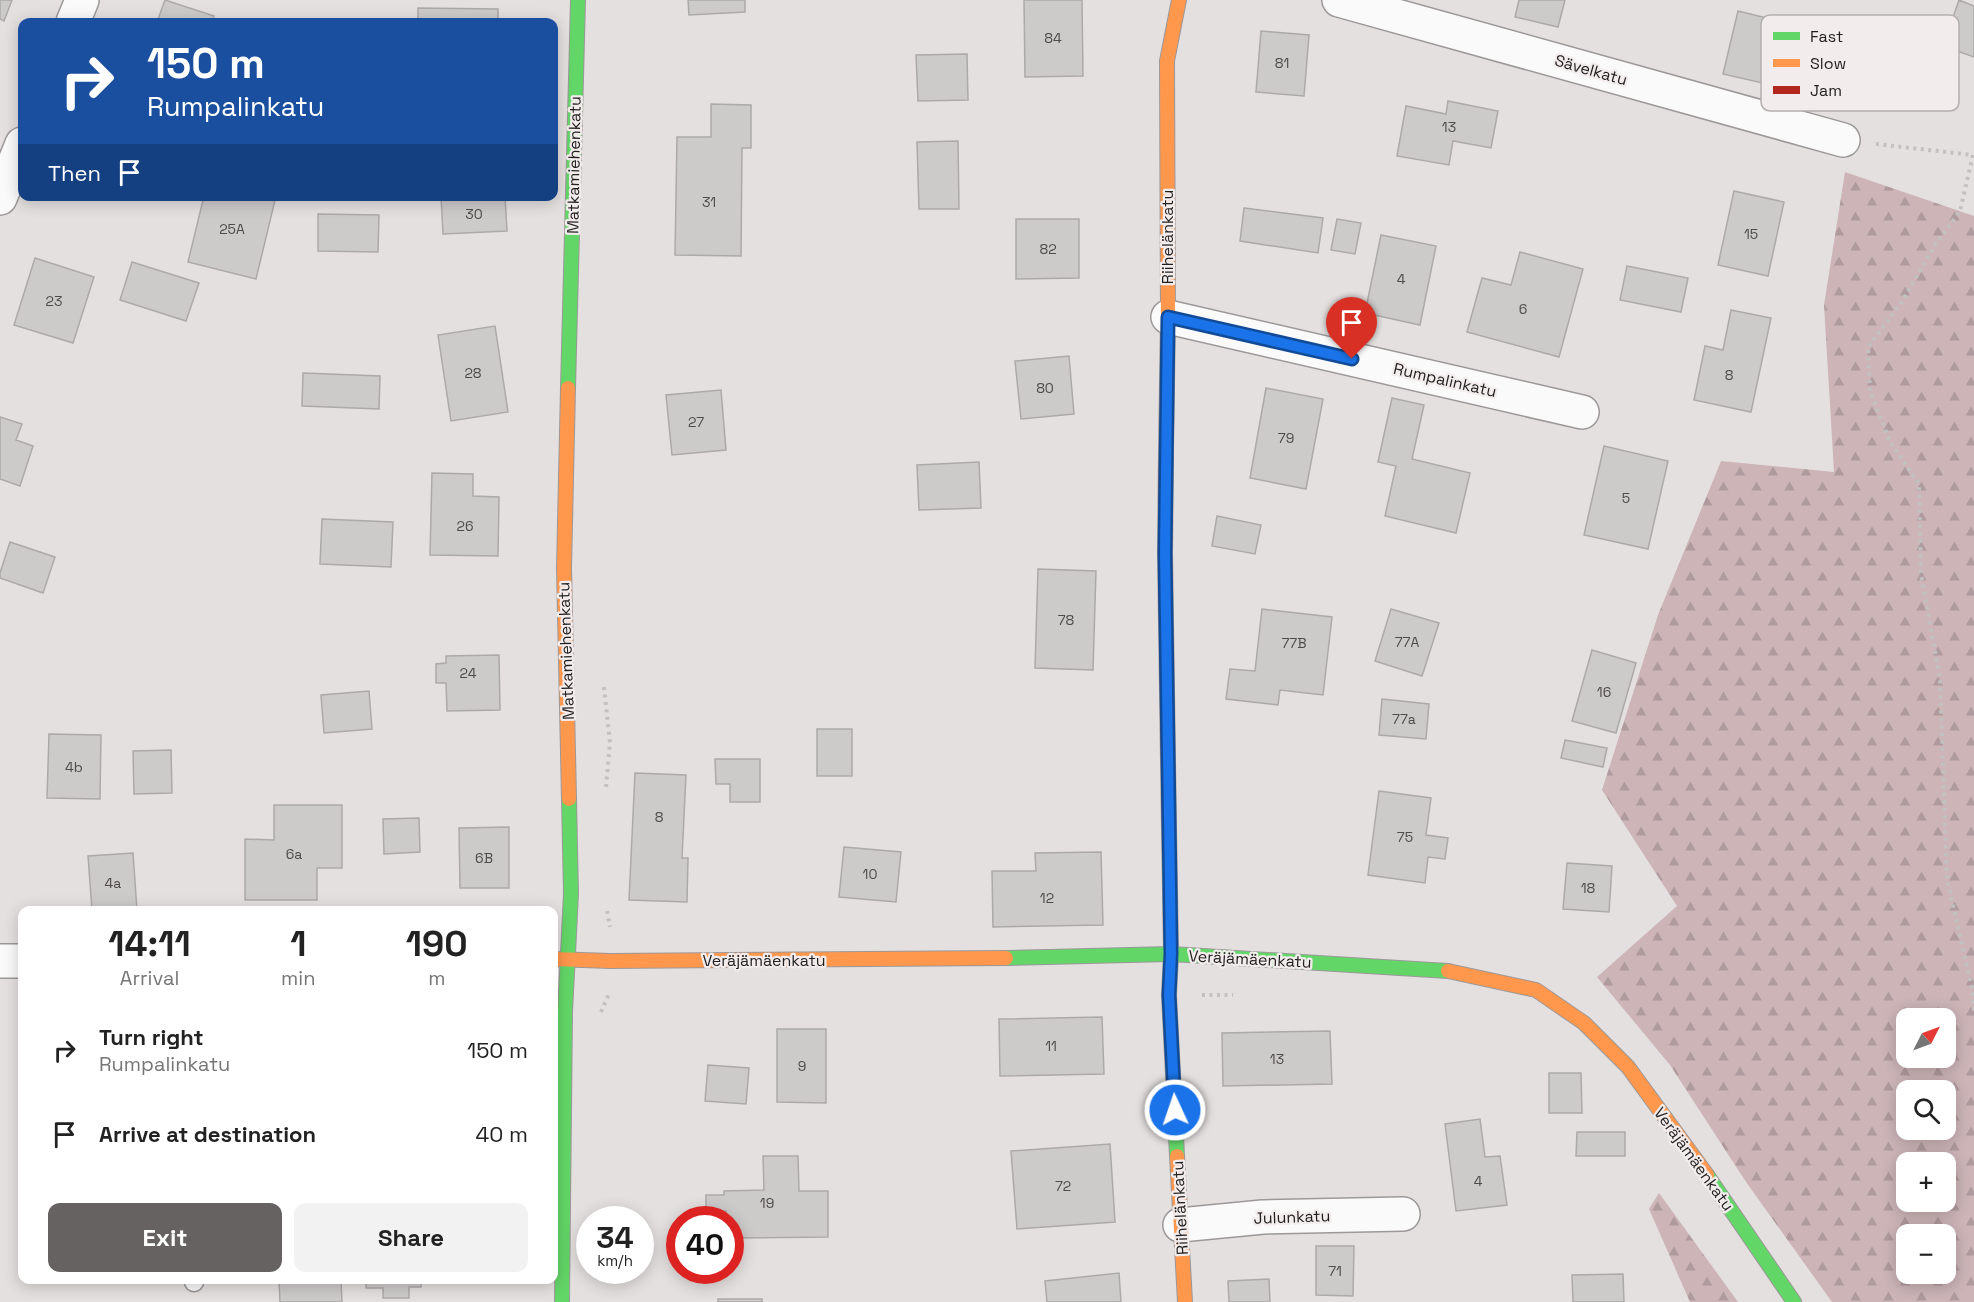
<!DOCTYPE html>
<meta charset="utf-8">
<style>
body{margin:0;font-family:"Space Grotesk",sans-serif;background:#f2f2f2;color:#222;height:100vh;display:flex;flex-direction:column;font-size:22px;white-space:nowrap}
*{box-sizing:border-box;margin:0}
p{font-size:20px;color:#767676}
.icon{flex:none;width:33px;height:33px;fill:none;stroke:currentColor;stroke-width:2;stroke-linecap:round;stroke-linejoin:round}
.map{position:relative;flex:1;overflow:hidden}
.side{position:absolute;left:18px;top:906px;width:540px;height:378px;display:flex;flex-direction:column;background:#fff;border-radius:12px;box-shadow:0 3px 15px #0003}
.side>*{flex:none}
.guide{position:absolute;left:18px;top:18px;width:540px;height:183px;border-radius:12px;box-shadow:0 3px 15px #0003;background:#1a4fa0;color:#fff;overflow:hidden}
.needle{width:39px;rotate:48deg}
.fabs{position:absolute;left:1896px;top:1008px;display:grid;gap:12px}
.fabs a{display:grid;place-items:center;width:60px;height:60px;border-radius:12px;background:#fff;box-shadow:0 3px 15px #0003;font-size:30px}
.speed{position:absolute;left:576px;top:1206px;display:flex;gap:12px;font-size:30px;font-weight:700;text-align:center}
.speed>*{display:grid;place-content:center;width:78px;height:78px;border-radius:50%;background:#fff;box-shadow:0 3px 15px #0003;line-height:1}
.speed small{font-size:15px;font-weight:400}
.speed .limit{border:9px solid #d22;background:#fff;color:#111}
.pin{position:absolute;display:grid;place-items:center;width:51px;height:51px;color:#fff;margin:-62px -26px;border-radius:50% 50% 50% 0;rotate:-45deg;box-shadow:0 0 6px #0007}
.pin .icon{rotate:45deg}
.me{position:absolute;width:66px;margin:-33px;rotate:357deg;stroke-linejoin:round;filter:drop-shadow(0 0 4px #0008)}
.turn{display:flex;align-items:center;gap:21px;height:126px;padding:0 30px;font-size:27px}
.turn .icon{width:78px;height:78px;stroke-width:2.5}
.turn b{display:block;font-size:42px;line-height:51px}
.then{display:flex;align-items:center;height:57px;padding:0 30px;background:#0003;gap:12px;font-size:22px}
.eta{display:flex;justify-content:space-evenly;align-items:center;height:102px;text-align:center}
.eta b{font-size:36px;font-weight:600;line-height:42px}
.primary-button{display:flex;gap:12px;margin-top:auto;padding:12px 30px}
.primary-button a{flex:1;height:69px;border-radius:12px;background:#666262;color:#fff;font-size:24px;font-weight:600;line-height:69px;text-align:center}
.primary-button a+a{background:#f2f2f2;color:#222}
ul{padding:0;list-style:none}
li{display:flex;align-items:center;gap:18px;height:84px;padding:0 30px}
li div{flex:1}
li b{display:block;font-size:22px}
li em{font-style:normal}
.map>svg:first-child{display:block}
.forest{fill:url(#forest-firs);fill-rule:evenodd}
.building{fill:#cdcaca;stroke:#aca9a9;stroke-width:1.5}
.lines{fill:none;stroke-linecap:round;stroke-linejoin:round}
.lane-casing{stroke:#9c9899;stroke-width:21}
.street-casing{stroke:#9c9899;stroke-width:36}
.fast-casing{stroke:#9c9899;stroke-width:16}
.slow-casing{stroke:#9c9899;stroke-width:16}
.jam-casing{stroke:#9c9899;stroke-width:16}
.path{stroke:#c2c1c1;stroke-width:4;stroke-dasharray:3 4.5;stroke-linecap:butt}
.lane{stroke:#fbfafa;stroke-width:18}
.street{stroke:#fbfafa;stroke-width:33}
.fast{stroke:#63d668;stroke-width:14}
.slow{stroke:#ff974d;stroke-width:14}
.jam{stroke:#b3261e;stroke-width:14}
.route-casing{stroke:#114b97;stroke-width:15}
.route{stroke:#1a73e8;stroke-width:10}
.labels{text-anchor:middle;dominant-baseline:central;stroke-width:4.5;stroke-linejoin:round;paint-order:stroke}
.number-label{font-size:14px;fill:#4e4b4b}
.street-label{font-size:16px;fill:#211e1e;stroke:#f3eced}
.key{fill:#f3eced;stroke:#b4aeaf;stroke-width:1.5}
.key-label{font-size:16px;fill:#211e1e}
</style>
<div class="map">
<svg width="1974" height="1302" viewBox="0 0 1974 1302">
<defs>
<pattern id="forest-firs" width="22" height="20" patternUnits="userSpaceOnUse" patternTransform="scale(1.5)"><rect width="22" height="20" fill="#ccb4b7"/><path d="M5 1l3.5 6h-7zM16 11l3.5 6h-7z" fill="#af9a9d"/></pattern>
</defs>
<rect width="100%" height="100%" fill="#e5e0e0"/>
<path class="forest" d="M1845,172L1974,216V1302H1832L1746,1182L1670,1065L1597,977L1677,906L1602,790L1658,615L1721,461L1834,472L1824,305ZM1906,1018H1946V1058H1906ZM1906,1090H1946V1130H1906ZM1906,1162H1946V1202H1906ZM1906,1234H1946V1274H1906Z
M1659,1193L1738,1302H1690L1649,1209Z"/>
<path class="building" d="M0,0H12L4,21L0,19Z
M165,0L214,16L212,22H157Z
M688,0H745V12L689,15Z
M1024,0H1082L1083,76L1025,77Z
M1519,0H1565L1558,27L1515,17Z
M1959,0L1974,6V57L1943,46Z
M418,8L498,9V22H418Z
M1738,11L1799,26L1784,88L1723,74Z
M1261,31L1309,35L1304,96L1256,92Z
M967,54L968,100L918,101L916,55Z
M1448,101L1498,111L1491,148L1453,141L1449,165L1397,156L1406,106L1446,114Z
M711,104L751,105V148H742L741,256L675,255L677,137H711Z
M958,141L959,209H919L917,142Z
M1734,191L1784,202L1768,276L1718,265Z
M204,196H276L256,279L188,262Z
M441,196H505L507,231L443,234Z
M1244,208L1323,218L1318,253L1240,241Z
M318,214L379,215L378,252L318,251Z
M1016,219H1079V278L1016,279Z
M1337,219L1361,223L1355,254L1331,250Z
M1381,235L1436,246L1420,325L1365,313Z
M1520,252L1583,269L1559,357L1467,332L1482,278L1511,285Z
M35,258L94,277L73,343L14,325Z
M132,262L199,283L186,321L120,300Z
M1627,266L1688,278L1681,312L1620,300Z
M1731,310L1771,318L1751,412L1694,400L1705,346L1723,350Z
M495,326L508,412L451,421L438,335Z
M1069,356L1074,414L1021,419L1015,361Z
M303,373L380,376L379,409L302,406Z
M1266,388L1323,399L1306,489L1250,478Z
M721,390L726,450L672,455L666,395Z
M1392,398L1424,405L1412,459L1470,473L1456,533L1385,516L1396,466L1378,462Z
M0,417L22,424L16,440L33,446L20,486L0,479Z
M1604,446L1668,461L1648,549L1584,535Z
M979,462L981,508L919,510L917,465Z
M432,473L473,474V496L499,497L498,556L430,555Z
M1217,516L1261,525L1255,554L1212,546Z
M322,519L393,522L391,567L320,564Z
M10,542L55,557L43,593L0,578V573Z
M1038,569L1096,571L1093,670L1035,668Z
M1262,609L1332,617L1323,695L1280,690L1278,705L1226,699L1230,669L1255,671Z
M1391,609L1439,623L1422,676L1375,661Z
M1592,650L1636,663L1616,733L1572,721Z
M499,655L500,710L447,711L446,683H436V664L446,663V656Z
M369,691L372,729L324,733L321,695Z
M1382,699L1429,704L1426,739L1379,735Z
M817,729H852V776H817Z
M49,734L101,735L100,799L47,798Z
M1565,740L1607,748L1603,767L1561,758Z
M171,750L172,793L134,794L133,751Z
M715,759H760V802H730V784H716Z
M635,773L686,775L682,858H688L687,902L629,900Z
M1379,791L1431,798L1426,835L1448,838L1445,859L1428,857L1425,883L1368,875Z
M274,805H342V868H317V900H245V839L274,840Z
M419,818L420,852L384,854L383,819Z
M509,827V888H460L459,828Z
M844,847L901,852L896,902L839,897Z
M1101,852L1103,925L993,927L992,871H1036L1035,853Z
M133,853L137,910H92L88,856Z
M1567,863L1612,866L1609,912L1563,909Z
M1102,1017L1104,1074L1000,1076L999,1019Z
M777,1029H826V1103L777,1102Z
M1330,1031L1332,1084L1223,1086L1222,1033Z
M708,1065L749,1068L746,1104L705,1101Z
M1549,1073H1581L1582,1113H1549Z
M1480,1119L1485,1157L1500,1156L1507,1205L1456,1211L1445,1124Z
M1577,1132H1625V1156H1576Z
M1110,1144L1115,1222L1017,1229L1011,1151Z
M763,1156H798L799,1191H828V1237L730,1238V1220H726V1211H706V1195H724V1191L764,1190Z
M1316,1246H1354L1353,1296L1316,1295Z
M1119,1273L1121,1302H1047L1045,1281Z
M1623,1274L1624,1302H1573L1572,1275Z
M1269,1279L1270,1302H1229L1228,1281Z
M279,1280H341L342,1302H280Z
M366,1280H421V1287H409V1298H383V1288H366Z
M718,1299H762V1302H718Z"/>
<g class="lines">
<g class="lane-casing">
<path id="lane" d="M194,1282V1280"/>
</g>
<g class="street-casing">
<path id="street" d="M1339,0L1843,140
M73,22L82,0
M0,198L22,144
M1168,317L1582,412
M0,961H22
M1180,1225L1263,1217L1403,1214"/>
</g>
<g class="fast-casing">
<path id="fast" d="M568,388L578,0
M1169,829L1171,954L1169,995L1177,1156
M1006,958L1171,954L1448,971
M1707,1175L1794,1302
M562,1302L565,1012L571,894L569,799"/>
</g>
<g class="slow-casing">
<path id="slow" d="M568,388L564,568L569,799
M1166,450L1168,317L1167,61L1179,0
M554,959L610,961L1006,958
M1448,971L1536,990L1584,1023L1628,1067L1707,1175
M1177,1156L1185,1302"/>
</g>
<g class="jam-casing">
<path id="jam" d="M1166,450L1165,553L1169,829"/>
</g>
<path class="path" d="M1876,144L1973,155
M1973,155L1960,211L1935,245L1901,303L1868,347L1870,391L1890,442L1919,484L1921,574L1940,679L1947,879L1972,988L1974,1012
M604,687L610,743L606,787
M607,911L610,927
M1202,995H1233
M601,1012L609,994"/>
<use href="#lane" class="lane"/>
<use href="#street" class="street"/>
<use href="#fast" class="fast"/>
<use href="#slow" class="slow"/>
<use href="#jam" class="jam"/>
</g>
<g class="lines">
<g class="route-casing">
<path id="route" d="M1175,1110L1169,995L1171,954L1165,553L1168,317L1352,359"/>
</g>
<use href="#route" class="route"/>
</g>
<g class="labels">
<g class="number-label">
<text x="1053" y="38">84</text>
<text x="1282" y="63">81</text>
<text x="1449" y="127">13</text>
<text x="709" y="202">31</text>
<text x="474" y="214">30</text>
<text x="232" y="229">25A</text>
<text x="1751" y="234">15</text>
<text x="1048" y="249">82</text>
<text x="1401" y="279">4</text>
<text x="54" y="301">23</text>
<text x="1523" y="309">6</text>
<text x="473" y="373">28</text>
<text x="1729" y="375">8</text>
<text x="1045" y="388">80</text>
<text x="696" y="422">27</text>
<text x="1286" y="438">79</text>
<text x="1626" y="498">5</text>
<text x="465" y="526">26</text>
<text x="1066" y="620">78</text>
<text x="1407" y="642">77A</text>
<text x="1294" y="643">77B</text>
<text x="468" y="673">24</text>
<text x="1604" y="692">16</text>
<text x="1404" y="719">77a</text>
<text x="74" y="767">4b</text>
<text x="659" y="817">8</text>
<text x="1405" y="837">75</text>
<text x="294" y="854">6a</text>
<text x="484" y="858">6B</text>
<text x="870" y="874">10</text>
<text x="113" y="883">4a</text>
<text x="1588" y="888">18</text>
<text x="1047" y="898">12</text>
<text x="1051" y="1046">11</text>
<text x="1277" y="1059">13</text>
<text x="802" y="1066">9</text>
<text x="1478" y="1181">4</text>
<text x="1063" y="1186">72</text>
<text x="767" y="1203">19</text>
<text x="1335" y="1271">71</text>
</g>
<g class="street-label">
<text transform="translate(1591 70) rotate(16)">Sävelkatu</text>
<text transform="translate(574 165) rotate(-89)">Matkamiehenkatu</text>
<text transform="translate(1167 237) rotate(-90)">Riihelänkatu</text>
<text transform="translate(1445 380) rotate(13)">Rumpalinkatu</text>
<text transform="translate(566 651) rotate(-92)">Matkamiehenkatu</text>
<text transform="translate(1250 959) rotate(3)">Veräjämäenkatu</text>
<text x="764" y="960">Veräjämäenkatu</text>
<text transform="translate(1694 1159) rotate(54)">Veräjämäenkatu</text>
<text transform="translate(1180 1208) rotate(-93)">Riihelänkatu</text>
<text transform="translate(1292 1217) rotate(-2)">Julunkatu</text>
</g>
</g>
<rect x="1761" y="15" width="198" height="96" rx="9" class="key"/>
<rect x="1773" y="32" width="27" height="8" fill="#63d668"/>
<rect x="1773" y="59" width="27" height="8" fill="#ff974d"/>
<rect x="1773" y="86" width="27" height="8" fill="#b3261e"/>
<g class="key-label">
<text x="1810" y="42">Fast</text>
<text x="1810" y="69">Slow</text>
<text x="1810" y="96">Jam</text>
</g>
</svg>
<div class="fabs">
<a><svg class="needle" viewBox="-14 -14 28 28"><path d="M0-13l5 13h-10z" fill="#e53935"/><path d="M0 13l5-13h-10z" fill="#767676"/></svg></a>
<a><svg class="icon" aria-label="search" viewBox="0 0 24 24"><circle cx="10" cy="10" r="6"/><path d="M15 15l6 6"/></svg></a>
<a>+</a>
<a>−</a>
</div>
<div class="speed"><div>34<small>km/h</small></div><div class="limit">40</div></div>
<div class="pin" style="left:1352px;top:359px;background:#d93025"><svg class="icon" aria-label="arrive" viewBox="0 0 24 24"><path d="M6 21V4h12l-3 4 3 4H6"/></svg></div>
<svg class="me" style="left:1175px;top:1110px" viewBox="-20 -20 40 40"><circle r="17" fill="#1a73e8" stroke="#fff" stroke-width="3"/><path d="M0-11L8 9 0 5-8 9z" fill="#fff"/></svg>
<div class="guide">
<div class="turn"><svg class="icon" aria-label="right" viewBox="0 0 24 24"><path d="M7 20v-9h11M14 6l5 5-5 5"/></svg><div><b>150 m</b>Rumpalinkatu</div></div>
<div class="then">Then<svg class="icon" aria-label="arrive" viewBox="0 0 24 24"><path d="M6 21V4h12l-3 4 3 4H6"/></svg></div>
</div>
<section class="side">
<div class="eta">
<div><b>14:11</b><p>Arrival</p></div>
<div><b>1</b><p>min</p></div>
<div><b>190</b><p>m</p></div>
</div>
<ul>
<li><svg class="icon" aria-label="right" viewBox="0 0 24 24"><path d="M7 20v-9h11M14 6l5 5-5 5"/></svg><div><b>Turn right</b><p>Rumpalinkatu</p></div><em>150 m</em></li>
<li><svg class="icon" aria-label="arrive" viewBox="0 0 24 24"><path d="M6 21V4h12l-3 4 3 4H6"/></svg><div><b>Arrive at destination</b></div><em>40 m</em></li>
</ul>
<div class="primary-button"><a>Exit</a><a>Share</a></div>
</section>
</div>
